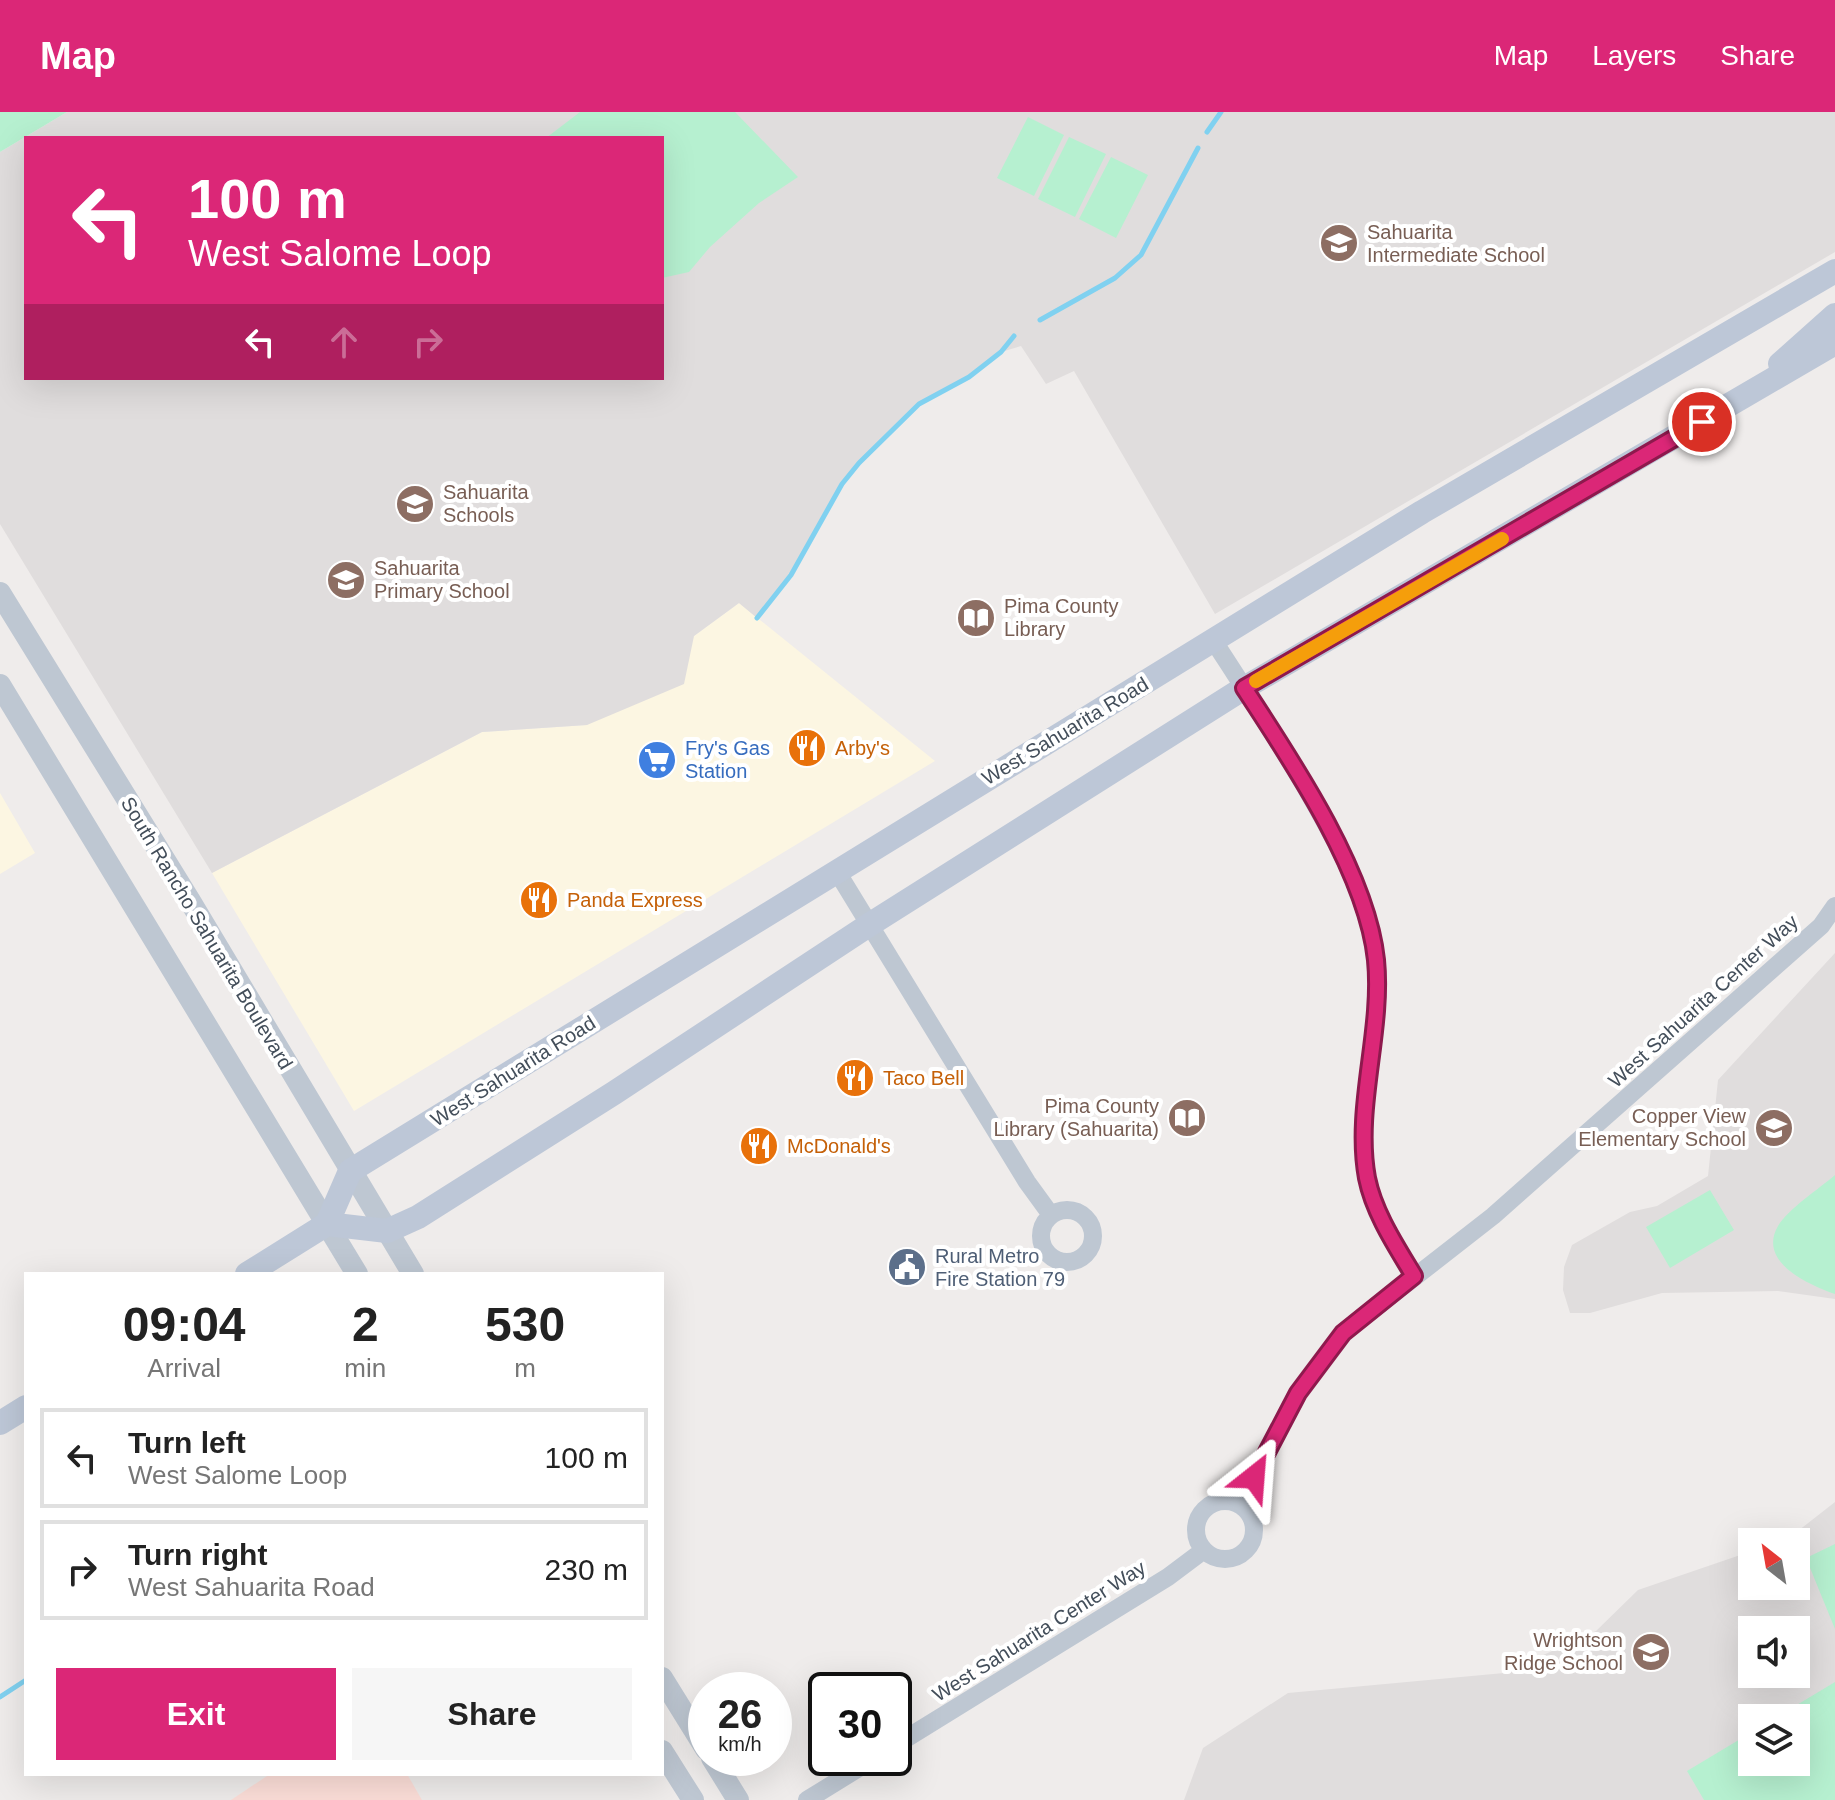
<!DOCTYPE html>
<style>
body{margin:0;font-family:Helvetica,sans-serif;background:#f6f6f6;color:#222;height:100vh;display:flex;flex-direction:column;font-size:30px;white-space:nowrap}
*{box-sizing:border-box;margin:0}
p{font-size:26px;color:#767676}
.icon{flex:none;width:44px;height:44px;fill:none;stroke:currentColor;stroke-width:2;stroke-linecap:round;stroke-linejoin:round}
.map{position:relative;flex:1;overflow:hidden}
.side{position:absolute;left:24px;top:1160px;width:640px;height:504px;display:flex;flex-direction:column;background:#fff;border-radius:0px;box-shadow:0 8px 32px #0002}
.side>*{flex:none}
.banner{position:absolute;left:24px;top:24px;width:640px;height:244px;border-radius:0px;box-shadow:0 8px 32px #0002;background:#db2777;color:#fff;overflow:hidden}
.needle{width:52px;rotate:329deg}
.controls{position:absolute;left:1738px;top:1416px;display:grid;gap:16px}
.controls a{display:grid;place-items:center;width:72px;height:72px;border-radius:0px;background:#fff;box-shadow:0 8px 32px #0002;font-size:40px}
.speed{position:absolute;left:688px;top:1560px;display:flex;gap:16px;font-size:40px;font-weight:700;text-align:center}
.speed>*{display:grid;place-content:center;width:104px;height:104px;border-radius:50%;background:#fff;box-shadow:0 8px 32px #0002;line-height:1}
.speed small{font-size:20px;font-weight:400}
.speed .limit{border:4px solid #111;border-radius:12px;background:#fff;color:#111}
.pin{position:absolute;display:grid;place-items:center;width:68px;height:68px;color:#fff;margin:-34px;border:4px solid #fff;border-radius:50%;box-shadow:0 2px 8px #0007}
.me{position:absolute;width:88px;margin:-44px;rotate:28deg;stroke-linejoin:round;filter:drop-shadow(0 0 6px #0008)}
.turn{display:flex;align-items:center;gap:28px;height:168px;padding:0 32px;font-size:36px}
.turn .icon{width:104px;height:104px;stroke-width:2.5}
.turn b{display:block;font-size:56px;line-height:68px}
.lanes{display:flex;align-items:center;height:76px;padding:0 32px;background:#0003;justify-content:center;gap:40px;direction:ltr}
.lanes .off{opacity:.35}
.eta{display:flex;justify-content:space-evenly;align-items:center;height:136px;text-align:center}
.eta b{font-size:48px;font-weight:800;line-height:56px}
.action{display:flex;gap:16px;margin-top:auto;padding:16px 32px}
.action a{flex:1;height:92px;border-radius:0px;background:#db2777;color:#fff;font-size:32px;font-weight:800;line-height:92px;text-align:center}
.action a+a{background:#f6f6f6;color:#222}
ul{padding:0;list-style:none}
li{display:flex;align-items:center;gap:24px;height:100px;margin:0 16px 12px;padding:0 16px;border:4px solid #e0e0e0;border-radius:0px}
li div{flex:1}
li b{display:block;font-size:30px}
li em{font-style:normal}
header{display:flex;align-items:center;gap:48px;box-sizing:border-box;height:112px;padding:0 40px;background:#db2777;color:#fff}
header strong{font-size:38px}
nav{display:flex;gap:44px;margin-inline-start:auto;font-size:28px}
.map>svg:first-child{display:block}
.commercial{fill:#fcf6e2}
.education{fill:#e0dddd;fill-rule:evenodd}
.medical{fill:#fcded8}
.green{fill:#b6f0d0}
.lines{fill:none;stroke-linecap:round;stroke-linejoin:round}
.stream{stroke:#80d1f0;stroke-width:5}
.minor{stroke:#bec7d2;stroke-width:18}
.tertiary{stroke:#bec7d2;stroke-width:22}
.secondary{stroke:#bdc7d7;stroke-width:24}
.route-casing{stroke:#8e194d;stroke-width:20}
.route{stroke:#db2777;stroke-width:14}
.slow{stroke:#f59e0b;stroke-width:14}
.labels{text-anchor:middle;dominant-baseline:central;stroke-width:8;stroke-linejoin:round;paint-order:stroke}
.education-label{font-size:20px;fill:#785e54;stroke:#fff;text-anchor:start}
.street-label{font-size:20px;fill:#434e5a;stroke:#fff}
.shop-label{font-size:20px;fill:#366cbe;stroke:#fff;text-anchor:start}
.food-label{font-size:20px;fill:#c56008;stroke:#fff;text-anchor:start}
.service-label{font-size:20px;fill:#4e5e75;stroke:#fff;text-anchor:start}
</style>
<header>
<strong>Map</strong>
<nav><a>Map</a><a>Layers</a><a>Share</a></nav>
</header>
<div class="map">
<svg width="1835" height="1688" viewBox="0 0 1835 1688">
<rect width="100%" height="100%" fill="#efeceb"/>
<path class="commercial" d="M739,491L935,649L354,999L212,761L482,620L587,613L694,524Z
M0,681L35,741L0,762Z"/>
<path class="education" d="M67,0H1835V140L1215,502L1074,259L1046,272L1021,234L1001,240L969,265L919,292L859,351L842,372L791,463L757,506L739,491L694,524L684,572L587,613L482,620L212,761L0,412V40ZM26,26H662V266H26Z
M1835,841V1187L1778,1179L1662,1181L1590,1201H1570L1563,1178L1564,1155L1572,1133L1630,1100L1657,1094L1708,1064L1718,968Z
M1835,1390V1688H1184L1203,1636L1288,1581L1504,1561L1596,1519L1638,1478L1752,1439V1474H1796V1430H1779L1789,1426ZM1752,1518H1796V1562H1752ZM1752,1606H1796V1650H1752Z"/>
<path class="medical" d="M270,1662H407L422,1688H231Z"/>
<path class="green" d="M0,0H67L0,40Z
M580,0H735L798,65L759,91L710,135L689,160L662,166V26H546Z
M1028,5L1064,23L1034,84L997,66Z
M1069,25L1106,42L1075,105L1038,87Z
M1111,45L1148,63L1116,126L1079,107Z
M1835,1063V1182C1809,1173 1757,1150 1778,1114C1789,1096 1819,1077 1835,1063Z
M1710,1078L1734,1118L1670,1156L1646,1115Z
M1835,1432V1517L1806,1446Z
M1835,1570V1688H1704L1687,1659L1752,1620V1650H1796V1606H1775Z"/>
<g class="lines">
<path class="stream" d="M1207,20L1221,0
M1040,208L1115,166L1141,143L1198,36
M757,506L791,463L842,372L859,351L919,292L969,265L1001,240L1014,224
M0,1585L26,1568"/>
<path class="minor" d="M1213,528C1244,575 1274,623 1303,671C1334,725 1366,780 1375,843C1386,918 1353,993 1367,1066C1374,1101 1396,1134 1414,1164
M836,758L1027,1070L1051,1103
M1041 1124a26 26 0 1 1 52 0a26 26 0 1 1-52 0Z
M1196 1418a29 29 0 1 1 58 0a29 29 0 1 1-58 0Z
M1239,1392L1298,1281L1343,1221L1493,1104L1821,814L1835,794
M894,1634L1168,1465L1204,1438
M807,1688L875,1646"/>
<path class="tertiary" d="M0,481L190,789L413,1162
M0,573L357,1162
M662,1566L706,1637
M662,1639L693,1688
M712,1646L738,1688"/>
<path class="secondary" d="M1780,252L1835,203
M327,1112L387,1119L418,1105L614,981L869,813L1244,576L1835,231
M247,1162L327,1112L350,1059L1422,400L1835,159
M0,1311L26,1295"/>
</g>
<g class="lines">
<g class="route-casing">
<path id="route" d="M1254,1365L1298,1281L1343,1221L1414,1164C1396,1134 1374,1101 1367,1066C1354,995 1383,920 1376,848C1367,761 1292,649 1244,576L1702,310"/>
</g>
<use href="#route" class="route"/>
<path class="slow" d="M1256,569L1502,427"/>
</g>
<defs>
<g id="school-disc" transform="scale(2)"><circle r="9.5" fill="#8d6e63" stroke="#fff"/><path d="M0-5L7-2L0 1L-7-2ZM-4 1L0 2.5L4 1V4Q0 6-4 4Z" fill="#fff"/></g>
<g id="library-disc" transform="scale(2)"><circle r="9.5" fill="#8d6e63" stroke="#fff"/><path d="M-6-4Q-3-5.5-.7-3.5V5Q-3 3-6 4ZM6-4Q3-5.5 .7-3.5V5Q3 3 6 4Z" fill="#fff"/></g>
<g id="restaurant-disc" transform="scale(2)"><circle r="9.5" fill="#e8710a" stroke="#fff"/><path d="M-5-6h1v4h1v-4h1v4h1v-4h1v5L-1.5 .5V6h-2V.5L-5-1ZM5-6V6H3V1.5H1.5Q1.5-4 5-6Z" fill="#fff"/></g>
<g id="supermarket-disc" transform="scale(2)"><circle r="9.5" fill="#3f7fe0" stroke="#fff"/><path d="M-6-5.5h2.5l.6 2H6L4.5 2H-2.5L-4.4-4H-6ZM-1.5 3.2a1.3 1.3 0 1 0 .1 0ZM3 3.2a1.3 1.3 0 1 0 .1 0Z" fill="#fff"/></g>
<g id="civic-disc" transform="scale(2)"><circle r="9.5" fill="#5c6f8a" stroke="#fff"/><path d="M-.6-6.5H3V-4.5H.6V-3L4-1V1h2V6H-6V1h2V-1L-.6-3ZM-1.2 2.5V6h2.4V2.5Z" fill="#fff"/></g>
</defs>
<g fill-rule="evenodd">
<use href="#school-disc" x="1339" y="131"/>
<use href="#school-disc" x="415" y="392"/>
<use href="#school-disc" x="346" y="468"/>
<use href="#library-disc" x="976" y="506"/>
<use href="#restaurant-disc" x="807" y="636"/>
<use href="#supermarket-disc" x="657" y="648"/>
<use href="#restaurant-disc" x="539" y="788"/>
<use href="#restaurant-disc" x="855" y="966"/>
<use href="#library-disc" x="1187" y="1006"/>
<use href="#school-disc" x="1774" y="1016"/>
<use href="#restaurant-disc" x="759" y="1034"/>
<use href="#civic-disc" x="907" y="1155"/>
<use href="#school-disc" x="1651" y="1540"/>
</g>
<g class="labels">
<g class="education-label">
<text x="1367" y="120">Sahuarita<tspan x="1367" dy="23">Intermediate School</tspan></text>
<text x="443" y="380">Sahuarita<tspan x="443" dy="23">Schools</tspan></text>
<text x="374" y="456">Sahuarita<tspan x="374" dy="23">Primary School</tspan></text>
<text x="1004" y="494">Pima County<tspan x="1004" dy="23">Library</tspan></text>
<text x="1159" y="994" text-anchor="end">Pima County<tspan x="1159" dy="23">Library (Sahuarita)</tspan></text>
<text x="1746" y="1004" text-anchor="end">Copper View<tspan x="1746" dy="23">Elementary School</tspan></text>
<text x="1623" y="1528" text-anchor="end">Wrightson<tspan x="1623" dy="23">Ridge School</tspan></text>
</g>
<g class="street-label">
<text transform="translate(1065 619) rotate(-31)">West Sahuarita Road</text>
<text transform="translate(207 821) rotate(59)">South Rancho Sahuarita Boulevard</text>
<text transform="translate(1703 889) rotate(-42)">West Sahuarita Center Way</text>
<text transform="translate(513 959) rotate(-32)">West Sahuarita Road</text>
<text transform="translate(1039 1519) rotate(-32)">West Sahuarita Center Way</text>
</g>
<g class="shop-label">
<text x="685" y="636">Fry's Gas<tspan x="685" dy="23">Station</tspan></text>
</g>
<g class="food-label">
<text x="835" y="636">Arby's</text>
<text x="567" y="788">Panda Express</text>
<text x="883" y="966">Taco Bell</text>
<text x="787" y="1034">McDonald's</text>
</g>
<g class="service-label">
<text x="935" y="1144">Rural Metro<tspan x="935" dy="23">Fire Station 79</tspan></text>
</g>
</g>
</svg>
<div class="controls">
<a><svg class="needle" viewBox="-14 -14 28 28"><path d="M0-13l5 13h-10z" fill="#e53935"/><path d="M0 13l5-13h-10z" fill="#767676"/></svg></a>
<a><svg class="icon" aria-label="sound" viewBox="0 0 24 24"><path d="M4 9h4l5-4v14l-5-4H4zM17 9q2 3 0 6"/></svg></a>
<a><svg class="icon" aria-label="layers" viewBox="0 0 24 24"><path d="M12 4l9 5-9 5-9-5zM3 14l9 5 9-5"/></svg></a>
</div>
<div class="speed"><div>26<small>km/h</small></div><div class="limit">30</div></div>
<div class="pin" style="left:1702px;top:310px;background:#d93025"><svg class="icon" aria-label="arrive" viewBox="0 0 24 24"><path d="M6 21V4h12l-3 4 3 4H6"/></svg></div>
<svg class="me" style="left:1254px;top:1365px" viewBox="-20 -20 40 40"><path d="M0-17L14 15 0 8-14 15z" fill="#db2777" stroke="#fff" stroke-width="4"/></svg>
<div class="banner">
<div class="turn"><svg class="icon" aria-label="left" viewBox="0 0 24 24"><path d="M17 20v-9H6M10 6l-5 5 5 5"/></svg><div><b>100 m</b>West Salome Loop</div></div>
<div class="lanes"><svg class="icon" aria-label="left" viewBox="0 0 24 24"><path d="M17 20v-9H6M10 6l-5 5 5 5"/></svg><svg class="icon off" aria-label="ahead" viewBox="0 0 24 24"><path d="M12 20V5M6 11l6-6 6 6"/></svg><svg class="icon off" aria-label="right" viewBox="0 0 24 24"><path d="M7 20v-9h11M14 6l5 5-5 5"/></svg></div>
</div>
<section class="side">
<div class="eta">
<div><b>09:04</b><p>Arrival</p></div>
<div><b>2</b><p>min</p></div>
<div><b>530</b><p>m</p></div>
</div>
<ul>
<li><svg class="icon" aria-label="left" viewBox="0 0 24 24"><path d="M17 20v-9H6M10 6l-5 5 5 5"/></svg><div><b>Turn left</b><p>West Salome Loop</p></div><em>100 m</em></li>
<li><svg class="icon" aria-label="right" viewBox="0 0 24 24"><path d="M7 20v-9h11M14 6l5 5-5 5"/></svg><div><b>Turn right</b><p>West Sahuarita Road</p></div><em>230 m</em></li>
</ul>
<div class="action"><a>Exit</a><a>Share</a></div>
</section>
</div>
